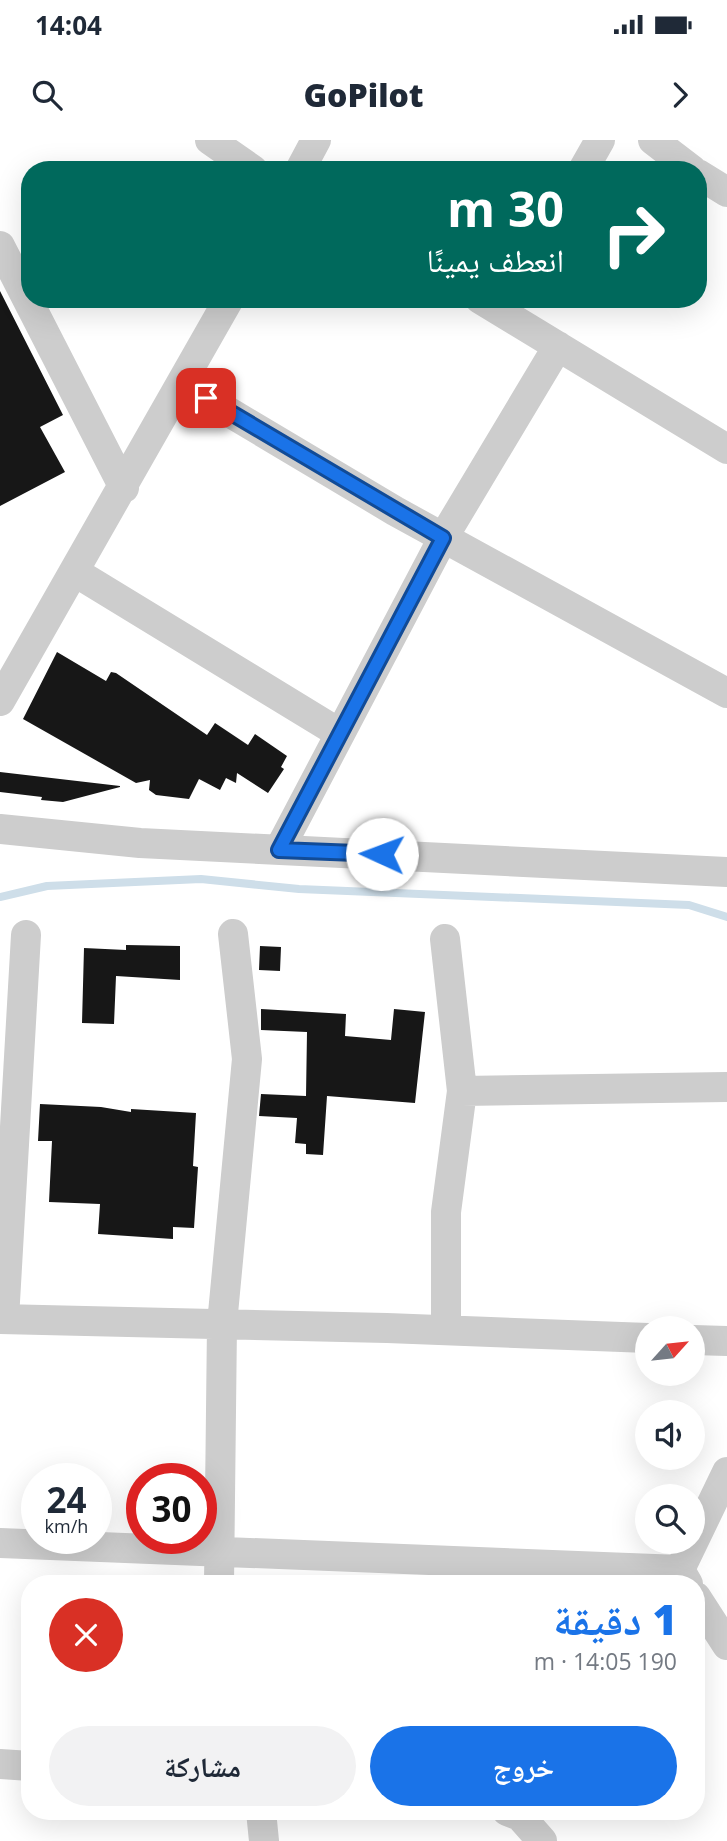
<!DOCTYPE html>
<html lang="ar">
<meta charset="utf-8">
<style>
body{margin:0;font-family:"Open Sans","Noto Naskh Arabic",sans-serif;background:#f2f2f3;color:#1f2937;direction:rtl;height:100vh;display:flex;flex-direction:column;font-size:26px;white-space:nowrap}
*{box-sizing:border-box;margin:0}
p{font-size:23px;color:#747a83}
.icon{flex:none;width:38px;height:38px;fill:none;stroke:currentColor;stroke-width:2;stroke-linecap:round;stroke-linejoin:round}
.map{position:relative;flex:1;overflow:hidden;direction:ltr}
.side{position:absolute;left:21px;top:1435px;width:684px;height:245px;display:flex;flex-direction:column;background:#fff;border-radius:28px;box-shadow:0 7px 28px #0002;direction:rtl}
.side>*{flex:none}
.top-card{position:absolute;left:21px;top:21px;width:686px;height:147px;border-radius:28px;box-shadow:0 7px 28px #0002;direction:rtl;background:#00695c;color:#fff;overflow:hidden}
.needle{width:46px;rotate:63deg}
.buttons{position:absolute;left:635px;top:1176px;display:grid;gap:14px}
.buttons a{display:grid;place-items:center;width:70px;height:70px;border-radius:50%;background:#fff;box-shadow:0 7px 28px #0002;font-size:35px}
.speed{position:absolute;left:21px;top:1323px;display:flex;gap:14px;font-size:35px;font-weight:700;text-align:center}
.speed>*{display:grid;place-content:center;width:91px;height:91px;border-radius:50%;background:#fff;box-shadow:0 7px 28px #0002;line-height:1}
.speed small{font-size:18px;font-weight:400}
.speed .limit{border:10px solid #d22;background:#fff;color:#111}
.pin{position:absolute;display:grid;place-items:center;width:60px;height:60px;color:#fff;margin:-30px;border-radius:14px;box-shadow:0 4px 10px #0006}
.me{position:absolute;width:77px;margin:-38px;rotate:272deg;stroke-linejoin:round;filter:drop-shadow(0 0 5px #0008)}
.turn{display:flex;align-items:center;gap:24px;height:147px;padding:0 28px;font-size:32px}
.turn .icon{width:91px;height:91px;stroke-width:2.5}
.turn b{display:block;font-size:49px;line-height:60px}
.round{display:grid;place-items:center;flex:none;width:74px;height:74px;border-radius:37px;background:#f2f2f3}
.head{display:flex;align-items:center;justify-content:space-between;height:119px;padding:0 28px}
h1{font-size:42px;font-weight:800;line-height:52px;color:#1a73e8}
.button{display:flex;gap:14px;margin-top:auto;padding:14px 28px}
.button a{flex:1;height:80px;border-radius:42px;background:#1a73e8;color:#fff;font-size:28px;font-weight:800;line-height:80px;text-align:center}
.button a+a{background:#f2f2f3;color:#1f2937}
.status{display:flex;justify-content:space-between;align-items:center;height:49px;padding:0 35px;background:#fff;direction:ltr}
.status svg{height:19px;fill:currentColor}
header{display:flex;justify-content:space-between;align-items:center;height:91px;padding:0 28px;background:#fff;font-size:32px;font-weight:800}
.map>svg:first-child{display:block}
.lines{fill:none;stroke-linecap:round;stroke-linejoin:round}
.stream{stroke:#cedee9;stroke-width:8}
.building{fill:#171717}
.minor{stroke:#cdcdcd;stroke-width:30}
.route-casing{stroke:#114b97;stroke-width:18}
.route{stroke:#1a73e8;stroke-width:12}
</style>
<div class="status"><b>14:04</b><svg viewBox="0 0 49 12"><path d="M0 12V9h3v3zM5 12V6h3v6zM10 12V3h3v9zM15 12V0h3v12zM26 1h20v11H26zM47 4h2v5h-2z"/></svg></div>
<header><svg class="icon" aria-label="forward" viewBox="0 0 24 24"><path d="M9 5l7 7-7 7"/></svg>GoPilot<svg class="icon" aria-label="search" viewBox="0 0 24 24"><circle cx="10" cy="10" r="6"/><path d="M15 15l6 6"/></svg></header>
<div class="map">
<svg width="727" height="1701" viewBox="0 0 727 1701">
<rect width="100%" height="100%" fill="#fff"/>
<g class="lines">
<path class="stream" d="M0,757L47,746L201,739L299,749L689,765L727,777"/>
</g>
<path class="building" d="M0,151L63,275L40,287L65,332L0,366Z
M57,512L106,541L111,532L116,533L207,595L215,583L248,605L255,594L287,616L281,627L284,629L268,653L237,633L236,643L226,638L220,650L199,639L189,659L156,655L149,650L150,640L136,643L23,579Z
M0,632L120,646V647L63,662L41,660L42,657L0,652Z
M126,805L180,806V840L116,836L114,884L82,883L84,808L126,810Z
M260,806L281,807L280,831L259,830Z
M261,869L346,874L345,896L391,900L394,869L425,872L415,963L327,956L323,1015L306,1014V1004L295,1003L297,978L259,976L261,954L306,956L307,892L261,890Z
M40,964L101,967L131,972V969L196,973L193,1026L198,1027L194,1088L173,1087V1099L98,1094L100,1064L49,1062L52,1001H38Z"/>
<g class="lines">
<path class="minor" d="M210,0L253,30
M653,0L692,30
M300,30L316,0
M583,30L600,0
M698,34L727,52
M0,106L124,348
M480,159L727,309
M182,244L395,371L727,553
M75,432L339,593
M0,561L229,159
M0,689L140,703L727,732
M279,710L443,398L558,206
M445,799L462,951L446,1072V1190
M462,951L727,947
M0,1179L387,1188L648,1198
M4,1179L26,795
M693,1200L727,1201
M0,1403L680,1430L688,1444
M219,1444L222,1184L247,919L233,794
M673,1444L727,1332
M696,1457L727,1505
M0,1624L30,1626
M261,1671L264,1701
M507,1671L520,1676L542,1701"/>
</g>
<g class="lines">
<g class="route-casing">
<path id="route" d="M206,258L443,398L279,710L382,714"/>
</g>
<use href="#route" class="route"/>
</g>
</svg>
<div class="buttons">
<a><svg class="needle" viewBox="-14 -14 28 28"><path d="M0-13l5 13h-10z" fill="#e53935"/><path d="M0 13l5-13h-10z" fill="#747a83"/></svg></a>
<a><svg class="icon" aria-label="sound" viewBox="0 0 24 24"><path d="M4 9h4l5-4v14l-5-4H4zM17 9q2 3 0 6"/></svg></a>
<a><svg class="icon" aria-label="search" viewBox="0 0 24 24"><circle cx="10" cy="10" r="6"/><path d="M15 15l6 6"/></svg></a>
</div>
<div class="speed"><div>24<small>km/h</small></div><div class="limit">30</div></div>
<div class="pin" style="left:206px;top:258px;background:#d93025"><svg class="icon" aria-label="arrive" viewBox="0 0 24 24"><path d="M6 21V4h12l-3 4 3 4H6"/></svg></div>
<svg class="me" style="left:382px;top:714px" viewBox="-20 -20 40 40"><circle r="19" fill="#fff"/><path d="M0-13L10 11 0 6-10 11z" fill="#1a73e8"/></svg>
<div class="top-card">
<div class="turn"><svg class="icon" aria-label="right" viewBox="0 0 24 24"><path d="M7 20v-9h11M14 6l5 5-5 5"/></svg><div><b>30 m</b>انعطف يمينًا</div></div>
</div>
<section class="side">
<div class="head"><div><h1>1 دقيقة</h1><p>190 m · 14:05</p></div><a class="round" style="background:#d93025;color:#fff"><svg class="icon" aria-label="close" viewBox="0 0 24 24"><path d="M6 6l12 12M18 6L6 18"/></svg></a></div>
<div class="button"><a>خروج</a><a>مشاركة</a></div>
</section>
</div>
